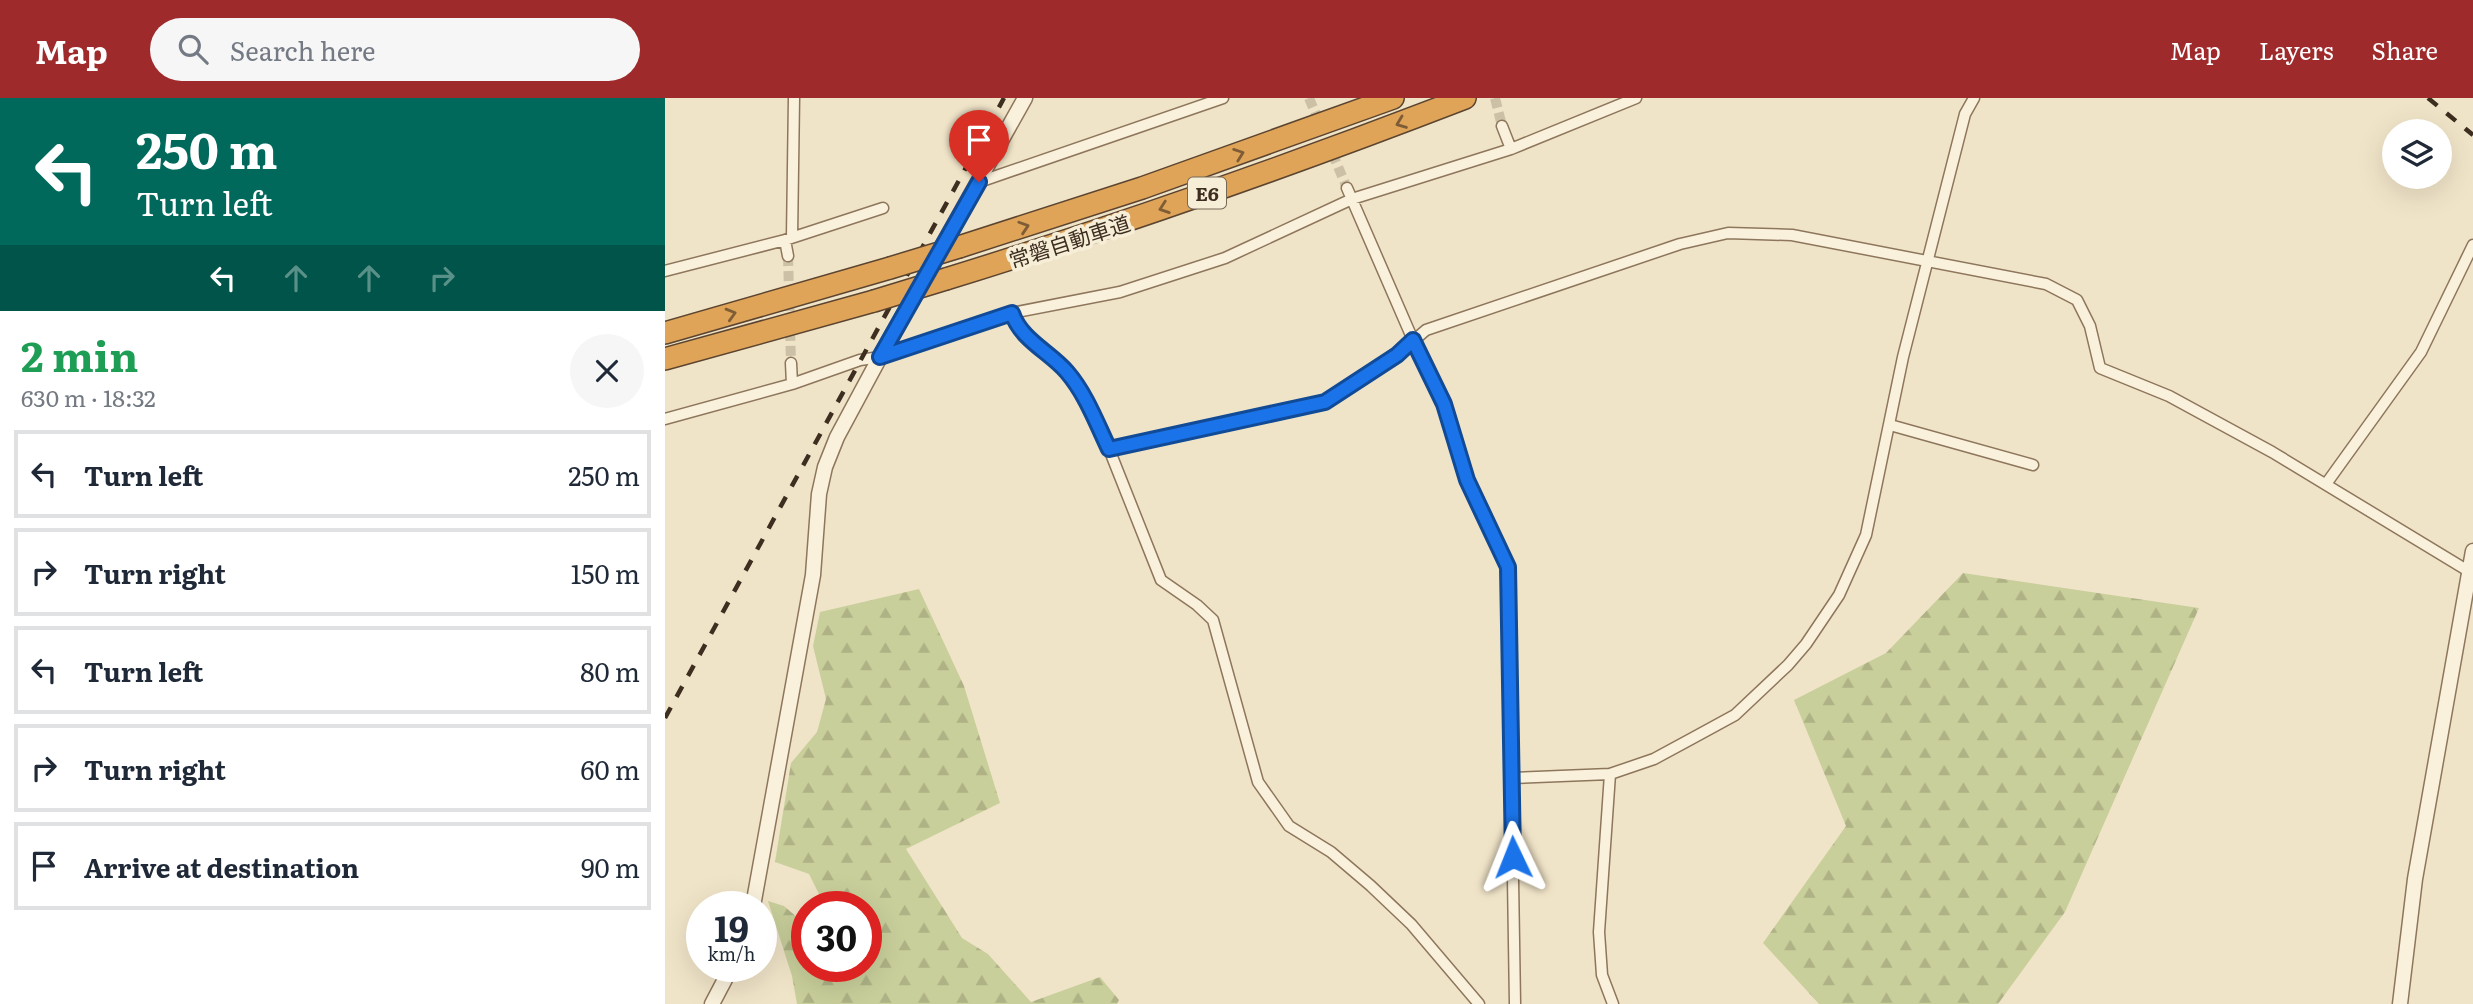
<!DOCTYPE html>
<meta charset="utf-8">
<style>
body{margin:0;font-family:Literata,"Noto Sans JP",serif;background:#f6f6f7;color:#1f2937;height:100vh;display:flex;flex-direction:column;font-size:26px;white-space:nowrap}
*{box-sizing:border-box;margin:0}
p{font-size:23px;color:#747a83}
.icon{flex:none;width:38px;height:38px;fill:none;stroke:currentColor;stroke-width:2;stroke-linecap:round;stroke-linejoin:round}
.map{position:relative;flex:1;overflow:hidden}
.panel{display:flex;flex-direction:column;background:#fff;width:665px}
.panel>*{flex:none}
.guide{background:#00695c;color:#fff;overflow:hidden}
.fabs{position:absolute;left:1717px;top:21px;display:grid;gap:14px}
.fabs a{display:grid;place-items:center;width:70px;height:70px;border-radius:50%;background:#fff;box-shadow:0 7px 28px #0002;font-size:35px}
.speed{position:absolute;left:21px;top:793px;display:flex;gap:14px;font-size:35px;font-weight:700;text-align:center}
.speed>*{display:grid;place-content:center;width:91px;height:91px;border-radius:50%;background:#fff;box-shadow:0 7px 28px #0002;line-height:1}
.speed small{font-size:18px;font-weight:400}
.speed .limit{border:10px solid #d22;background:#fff;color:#111}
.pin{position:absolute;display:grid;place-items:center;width:60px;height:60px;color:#fff;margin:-72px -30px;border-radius:50% 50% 50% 0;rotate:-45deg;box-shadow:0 0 7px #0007}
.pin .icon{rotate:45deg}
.me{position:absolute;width:77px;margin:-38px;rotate:358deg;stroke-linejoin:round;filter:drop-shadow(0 0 5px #0008)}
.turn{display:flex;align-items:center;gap:24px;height:147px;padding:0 21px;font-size:32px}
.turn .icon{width:91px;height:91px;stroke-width:2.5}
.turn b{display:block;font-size:49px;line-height:60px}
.lanes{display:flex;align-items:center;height:66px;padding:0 21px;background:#0003;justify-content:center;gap:35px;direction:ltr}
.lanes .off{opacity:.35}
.round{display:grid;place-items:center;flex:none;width:74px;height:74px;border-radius:37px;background:#f6f6f7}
.headline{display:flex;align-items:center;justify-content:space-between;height:119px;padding:0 21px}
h1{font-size:42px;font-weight:700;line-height:52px;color:#1e9e55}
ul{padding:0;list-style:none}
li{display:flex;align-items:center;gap:21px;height:88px;margin:0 14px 10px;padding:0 7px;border:4px solid #e0e1e3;border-radius:0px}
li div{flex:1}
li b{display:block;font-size:26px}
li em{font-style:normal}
header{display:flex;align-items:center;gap:42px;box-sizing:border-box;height:98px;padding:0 35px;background:#9e2a2b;color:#fff}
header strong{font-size:33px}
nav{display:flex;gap:38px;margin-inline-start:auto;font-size:24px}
.search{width:490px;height:63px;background:#f6f6f7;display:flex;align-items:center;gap:18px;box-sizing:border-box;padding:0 24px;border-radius:38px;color:#747a83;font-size:26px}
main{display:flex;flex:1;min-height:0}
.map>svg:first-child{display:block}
.forest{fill:url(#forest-firs)}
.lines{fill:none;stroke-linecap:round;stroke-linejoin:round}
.minor-tunnel{stroke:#ccc0a6;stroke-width:10;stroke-dasharray:10 5;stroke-linecap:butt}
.minor-casing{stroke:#8d765c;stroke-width:13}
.tertiary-casing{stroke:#8d765c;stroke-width:17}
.motorway-casing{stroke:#5b4430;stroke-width:24}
.minor{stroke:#faf1dc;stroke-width:10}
.tertiary{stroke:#faf1dc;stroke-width:14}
.motorway{stroke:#e0a458;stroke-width:21}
.rail{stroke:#3d2e20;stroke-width:4.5;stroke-dasharray:12 12;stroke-linecap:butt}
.motorway-bridge-casing{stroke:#5b4430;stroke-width:24;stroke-linecap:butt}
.motorway-bridge{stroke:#e0a458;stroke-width:21}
.oneway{stroke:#7e5d36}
.route-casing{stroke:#114b97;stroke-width:18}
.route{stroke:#1a73e8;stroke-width:12}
.labels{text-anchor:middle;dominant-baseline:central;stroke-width:7;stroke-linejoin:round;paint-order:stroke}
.shield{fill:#f7eed8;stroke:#756857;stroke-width:2}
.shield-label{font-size:19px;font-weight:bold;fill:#3d2e20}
.street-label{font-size:21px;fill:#3d2e20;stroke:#f7eed8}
</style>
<header>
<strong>Map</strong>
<div class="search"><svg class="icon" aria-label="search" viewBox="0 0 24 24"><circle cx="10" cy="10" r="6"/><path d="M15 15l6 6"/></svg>Search here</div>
<nav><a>Map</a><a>Layers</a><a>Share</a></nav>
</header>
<main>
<section class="panel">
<div class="guide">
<div class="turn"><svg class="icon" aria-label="left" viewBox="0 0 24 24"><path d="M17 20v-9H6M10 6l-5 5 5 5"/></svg><div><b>250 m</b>Turn left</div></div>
<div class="lanes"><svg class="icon" aria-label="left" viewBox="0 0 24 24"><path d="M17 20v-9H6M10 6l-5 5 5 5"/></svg><svg class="icon off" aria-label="ahead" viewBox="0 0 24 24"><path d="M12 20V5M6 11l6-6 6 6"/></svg><svg class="icon off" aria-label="ahead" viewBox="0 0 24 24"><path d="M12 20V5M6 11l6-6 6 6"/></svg><svg class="icon off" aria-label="right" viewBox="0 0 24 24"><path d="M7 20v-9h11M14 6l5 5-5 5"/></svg></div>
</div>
<div class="headline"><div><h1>2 min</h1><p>630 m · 18:32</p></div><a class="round"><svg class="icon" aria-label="close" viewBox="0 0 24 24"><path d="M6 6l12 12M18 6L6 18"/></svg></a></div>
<ul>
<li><svg class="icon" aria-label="left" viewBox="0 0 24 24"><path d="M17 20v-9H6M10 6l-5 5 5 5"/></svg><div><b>Turn left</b></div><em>250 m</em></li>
<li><svg class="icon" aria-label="right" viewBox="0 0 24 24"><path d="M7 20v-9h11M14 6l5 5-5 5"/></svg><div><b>Turn right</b></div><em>150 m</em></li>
<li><svg class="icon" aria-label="left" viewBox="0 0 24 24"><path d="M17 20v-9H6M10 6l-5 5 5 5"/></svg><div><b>Turn left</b></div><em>80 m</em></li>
<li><svg class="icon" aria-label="right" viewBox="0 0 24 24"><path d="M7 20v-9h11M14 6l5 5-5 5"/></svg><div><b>Turn right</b></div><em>60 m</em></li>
<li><svg class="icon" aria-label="arrive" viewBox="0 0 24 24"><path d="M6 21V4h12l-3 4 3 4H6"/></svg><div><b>Arrive at destination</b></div><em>90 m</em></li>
</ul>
</section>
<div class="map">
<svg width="1808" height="906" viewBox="0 0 1808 906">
<defs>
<pattern id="forest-firs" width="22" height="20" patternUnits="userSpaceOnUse" patternTransform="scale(1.75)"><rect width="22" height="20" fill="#c9cf9b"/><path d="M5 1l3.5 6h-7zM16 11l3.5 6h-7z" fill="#aeb285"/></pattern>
</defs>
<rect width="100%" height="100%" fill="#f0e4c8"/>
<path class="forest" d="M1298,475L1534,510L1400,814L1333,906H1154L1098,845L1181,728L1129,602L1221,555Z
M254,491L299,588L335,705L241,751L297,840L323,856L366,904L435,879L454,902L452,906H132L127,878L103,803L119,808L142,828V868H201V808H157V802L144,776L110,764L126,665L152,634L161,601L148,548L155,514Z"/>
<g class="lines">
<path class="minor-tunnel" d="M644,0L682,90
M830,0L837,28
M123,158L126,265"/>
<g class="minor-casing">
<path id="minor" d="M837,28L846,51
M314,84L558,0
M682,90L748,242L779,306L802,382L843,469L850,906
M127,139L129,0
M120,142L123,158
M0,173L120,142L218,110
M347,215L352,229L403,275L426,312L444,351L496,482L532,507L548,522L593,684L624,728L666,754L706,788L746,826L814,906
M126,265L127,286
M0,321L127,286L195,262L215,259L347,215L455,194L560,160L687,101L846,51L971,0
M1225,327L1368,367
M444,351L660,304L732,257L761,232L1015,146L1063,135L1127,137L1381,186L1412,202L1425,228L1435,270L1504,298L1607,354L1805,474
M1661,386L1756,254L1808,147
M945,676L934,834L937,877L948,906
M846,680L945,676L989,661L1026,641L1070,617L1123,567L1141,546L1174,497L1201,437L1238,259L1300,16L1309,0"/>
</g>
<g class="tertiary-casing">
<path id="tertiary" d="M88,808L148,477L154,396L160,369L172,339L215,259L360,0
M47,906L67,868
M1735,906L1750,781L1808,453"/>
</g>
<g class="motorway-casing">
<path id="motorway" d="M294,149L477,90L728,0
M281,181C456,127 629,66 800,0
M0,235L225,170
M0,261L209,203"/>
</g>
<use href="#minor" class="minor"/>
<use href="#tertiary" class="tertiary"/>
<use href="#motorway" class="motorway"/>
<path class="rail" d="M1763,0L1808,37
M0,620L339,0"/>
<g class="motorway-bridge-casing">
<path id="motorway-bridge" d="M225,170L294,149
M209,203L281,181"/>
</g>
<use href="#motorway-bridge" class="motorway-bridge"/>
</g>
<defs><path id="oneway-chevron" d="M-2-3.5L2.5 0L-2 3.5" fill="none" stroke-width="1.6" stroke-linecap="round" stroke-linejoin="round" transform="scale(1.75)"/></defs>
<g class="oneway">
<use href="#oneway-chevron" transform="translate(736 25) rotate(159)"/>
<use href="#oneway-chevron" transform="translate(574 56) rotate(-20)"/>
<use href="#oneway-chevron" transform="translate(499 110) rotate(161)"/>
<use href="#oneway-chevron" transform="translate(359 129) rotate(-18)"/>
<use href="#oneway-chevron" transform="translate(66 216) rotate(-16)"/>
</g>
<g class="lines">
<g class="route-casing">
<path id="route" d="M314,84L215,259L347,215C356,242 385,254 402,274C421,296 432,326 444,351L660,304L732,257L748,242L779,306L802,382L843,469L848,759"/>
</g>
<use href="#route" class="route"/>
</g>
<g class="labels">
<rect class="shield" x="523" y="79.5" width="38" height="31" rx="5"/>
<g class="shield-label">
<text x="542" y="95">E6</text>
</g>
<g class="street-label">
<text transform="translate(404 142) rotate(-18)">常磐自動車道</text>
</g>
</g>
</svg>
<div class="fabs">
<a><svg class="icon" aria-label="layers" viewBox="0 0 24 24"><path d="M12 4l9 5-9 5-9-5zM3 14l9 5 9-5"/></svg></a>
</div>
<div class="speed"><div>19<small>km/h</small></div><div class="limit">30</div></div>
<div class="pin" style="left:314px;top:84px;background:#d93025"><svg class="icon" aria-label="arrive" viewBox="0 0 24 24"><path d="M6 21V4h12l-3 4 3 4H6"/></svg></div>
<svg class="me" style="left:848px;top:759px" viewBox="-20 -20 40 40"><path d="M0-17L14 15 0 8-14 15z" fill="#1a73e8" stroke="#fff" stroke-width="4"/></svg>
</div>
</main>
